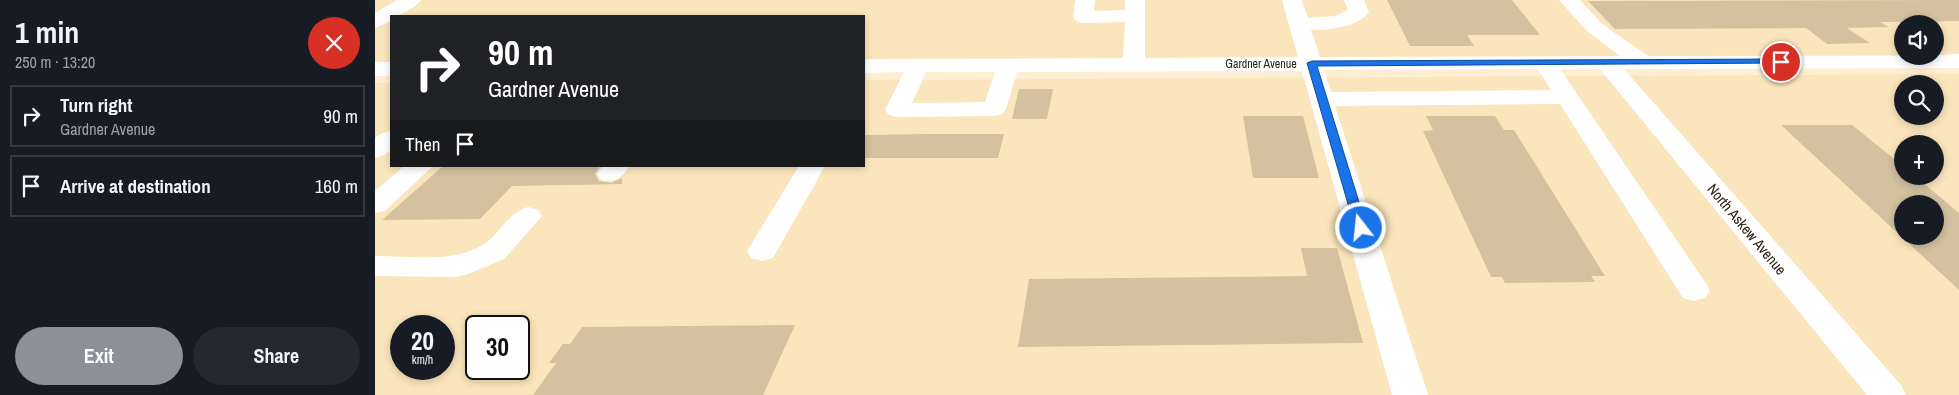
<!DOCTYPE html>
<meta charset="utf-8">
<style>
body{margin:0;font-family:"Archivo Narrow",sans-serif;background:#242831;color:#f1f3f6;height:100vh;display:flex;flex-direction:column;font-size:19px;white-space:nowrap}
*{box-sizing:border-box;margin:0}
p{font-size:16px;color:#9ea1a6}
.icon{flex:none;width:28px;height:28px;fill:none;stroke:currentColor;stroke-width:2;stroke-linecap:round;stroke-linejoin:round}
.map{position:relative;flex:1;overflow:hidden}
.sheet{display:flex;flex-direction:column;background:#171b24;width:375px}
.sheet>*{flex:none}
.hud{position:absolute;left:15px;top:15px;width:475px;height:152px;border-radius:0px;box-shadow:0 2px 8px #0003;background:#202124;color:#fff;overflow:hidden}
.fabs{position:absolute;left:1519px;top:15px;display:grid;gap:10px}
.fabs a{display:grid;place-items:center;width:50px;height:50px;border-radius:50%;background:#171b24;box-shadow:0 2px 8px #0003;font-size:25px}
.speed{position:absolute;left:15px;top:315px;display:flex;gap:10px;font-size:25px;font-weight:700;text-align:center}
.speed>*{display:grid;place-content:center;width:65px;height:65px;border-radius:50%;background:#171b24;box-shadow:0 2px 8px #0003;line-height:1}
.speed small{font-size:12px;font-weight:400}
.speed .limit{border:2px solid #111;border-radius:8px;background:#fff;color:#111}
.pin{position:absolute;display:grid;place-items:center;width:42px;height:42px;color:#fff;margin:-21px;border:2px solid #fff;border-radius:50%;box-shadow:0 1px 5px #0007}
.me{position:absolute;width:55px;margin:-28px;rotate:344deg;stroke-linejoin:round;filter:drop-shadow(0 0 4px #0008)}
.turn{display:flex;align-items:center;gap:18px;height:105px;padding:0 15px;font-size:22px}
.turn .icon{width:65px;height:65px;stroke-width:2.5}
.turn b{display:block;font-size:35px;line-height:42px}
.then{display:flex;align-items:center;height:48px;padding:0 15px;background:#0003;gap:10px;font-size:19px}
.round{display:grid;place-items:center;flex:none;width:52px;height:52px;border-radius:26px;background:#242831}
.overview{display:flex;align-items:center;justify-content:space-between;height:85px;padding:0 15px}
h1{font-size:30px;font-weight:800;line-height:38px}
.button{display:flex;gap:10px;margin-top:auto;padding:10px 15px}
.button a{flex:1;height:58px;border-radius:30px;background:#8c9099;color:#fff;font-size:20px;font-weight:800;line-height:58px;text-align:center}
.button a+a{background:#242831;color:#f1f3f6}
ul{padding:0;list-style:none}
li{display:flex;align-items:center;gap:15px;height:62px;margin:0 10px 8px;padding:0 5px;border:2px solid #363941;border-radius:0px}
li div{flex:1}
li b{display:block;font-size:19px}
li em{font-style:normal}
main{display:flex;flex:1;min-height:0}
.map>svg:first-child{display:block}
.built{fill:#fbe5bc;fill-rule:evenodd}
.building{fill:#d3c1a0;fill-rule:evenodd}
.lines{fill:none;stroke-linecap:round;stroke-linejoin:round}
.minor{fill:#fff;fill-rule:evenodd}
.route{fill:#1a73e8;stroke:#114b97}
.labels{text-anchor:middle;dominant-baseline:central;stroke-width:4;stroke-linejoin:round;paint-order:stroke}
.far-street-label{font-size:12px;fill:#2b2417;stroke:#fff}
.street-label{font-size:15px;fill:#2b2417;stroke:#fff}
</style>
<main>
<section class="sheet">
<div class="overview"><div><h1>1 min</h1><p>250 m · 13:20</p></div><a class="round" style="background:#d93025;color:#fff"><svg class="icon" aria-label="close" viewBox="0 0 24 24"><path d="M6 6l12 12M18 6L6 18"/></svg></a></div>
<ul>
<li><svg class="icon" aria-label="right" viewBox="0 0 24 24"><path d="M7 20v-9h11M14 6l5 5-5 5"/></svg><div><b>Turn right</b><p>Gardner Avenue</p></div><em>90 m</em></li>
<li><svg class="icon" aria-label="arrive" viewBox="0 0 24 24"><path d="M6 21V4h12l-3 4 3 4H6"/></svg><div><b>Arrive at destination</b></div><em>160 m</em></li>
</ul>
<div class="button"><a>Exit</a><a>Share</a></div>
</section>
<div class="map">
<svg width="1584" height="395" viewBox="0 0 1584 395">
<rect width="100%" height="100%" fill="#feefd4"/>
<path class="built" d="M0,0H1584V55H1560V24H1528L1527,55L489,60V16H16V62L0,63Z
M1584,74V395H0V83H16V166H489V80ZM1528,84H1560V116H1528ZM1528,144H1560V176H1528ZM1528,204H1560V236H1528ZM26,326H69V369H26ZM101,326H144V369H101Z"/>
<path class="building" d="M1012,0H1137L1165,35H1092L1099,46H1035Z
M1584,0V21L1505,22L1513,27L1472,28L1495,43L1452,44L1431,28L1240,29L1213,1Z
M644,89H678L672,119H637Z
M868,116H928L944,178H878Z
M1051,116H1120L1129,130H1139L1230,276H1216L1220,282L1130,283L1127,277H1116L1048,131L1058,130Z
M1406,125H1477L1528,166V176H1540L1584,213V290ZM1528,204H1560V236H1528Z
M552,134H629L623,158H489V135Z
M68,166H225L220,174L224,181L236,183L247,178V184L137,186L105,219L7,220Z
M926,248H962L988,343L643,347L654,279L932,276Z
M420,325L388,395H158L181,363H174L188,344H195L207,327Z"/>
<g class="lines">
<path class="minor" d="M22,0H46C40,8 26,16 16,16V21L0,28V13Z
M700,0H720L719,11L750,10V0H770V58L923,57L907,0H927L933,18L960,16L973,10L969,0H989L994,12C982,28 954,30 936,30L945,57L1245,56L1212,31L1184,0H1205L1226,23L1273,56H1560V55L1584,54V68L1249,69L1526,385L1531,395H1492L1225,69H1185L1330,282L1335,290L1330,298L1319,301L1308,298L1185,104L960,106L1053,395H1017L927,71L642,72L631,109L627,114L619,116L522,117L514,115L510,110L529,72L489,73V59L748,58L750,22L708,23L701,21L698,17ZM1163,69L1176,90L956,92L949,70ZM551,72H620L610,102L537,103Z
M0,62H16V76H0Z
M16,131V150L9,155L0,158V138L7,133Z
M29,166H58L10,211L0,213V191Z
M228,166H255C246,178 241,183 226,180L222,174Z
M424,166H450L398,258L387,261L376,258L372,251Z
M153,207L163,210L167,216L129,259L93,274L82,277L0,276V256C35,256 75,263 106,246C124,236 132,213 153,207Z"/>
</g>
<path class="route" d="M1406,59L1409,60V63L942,66L992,228L986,232L980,228L932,63L937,61Z"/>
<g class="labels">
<g class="far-street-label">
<text x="886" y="64">Gardner Avenue</text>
</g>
<g class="street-label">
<text transform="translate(1372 229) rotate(50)">North Askew Avenue</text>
</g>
</g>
</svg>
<div class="fabs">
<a><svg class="icon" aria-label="sound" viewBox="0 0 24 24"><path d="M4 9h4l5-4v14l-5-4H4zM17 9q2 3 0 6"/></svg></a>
<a><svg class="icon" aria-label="search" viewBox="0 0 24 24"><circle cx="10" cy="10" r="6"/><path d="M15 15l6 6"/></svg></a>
<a>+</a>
<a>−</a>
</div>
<div class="speed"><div>20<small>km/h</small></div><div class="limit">30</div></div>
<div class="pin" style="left:1406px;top:62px;background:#d93025"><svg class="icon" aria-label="arrive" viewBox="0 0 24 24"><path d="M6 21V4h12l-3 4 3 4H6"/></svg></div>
<svg class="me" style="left:986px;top:228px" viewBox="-20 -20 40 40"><circle r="17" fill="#1a73e8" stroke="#fff" stroke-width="3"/><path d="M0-11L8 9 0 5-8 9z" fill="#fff"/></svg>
<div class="hud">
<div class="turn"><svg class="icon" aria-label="right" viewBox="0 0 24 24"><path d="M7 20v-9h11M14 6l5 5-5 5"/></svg><div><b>90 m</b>Gardner Avenue</div></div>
<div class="then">Then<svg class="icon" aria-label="arrive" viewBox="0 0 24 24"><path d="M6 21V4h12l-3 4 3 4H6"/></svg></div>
</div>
</div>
</main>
